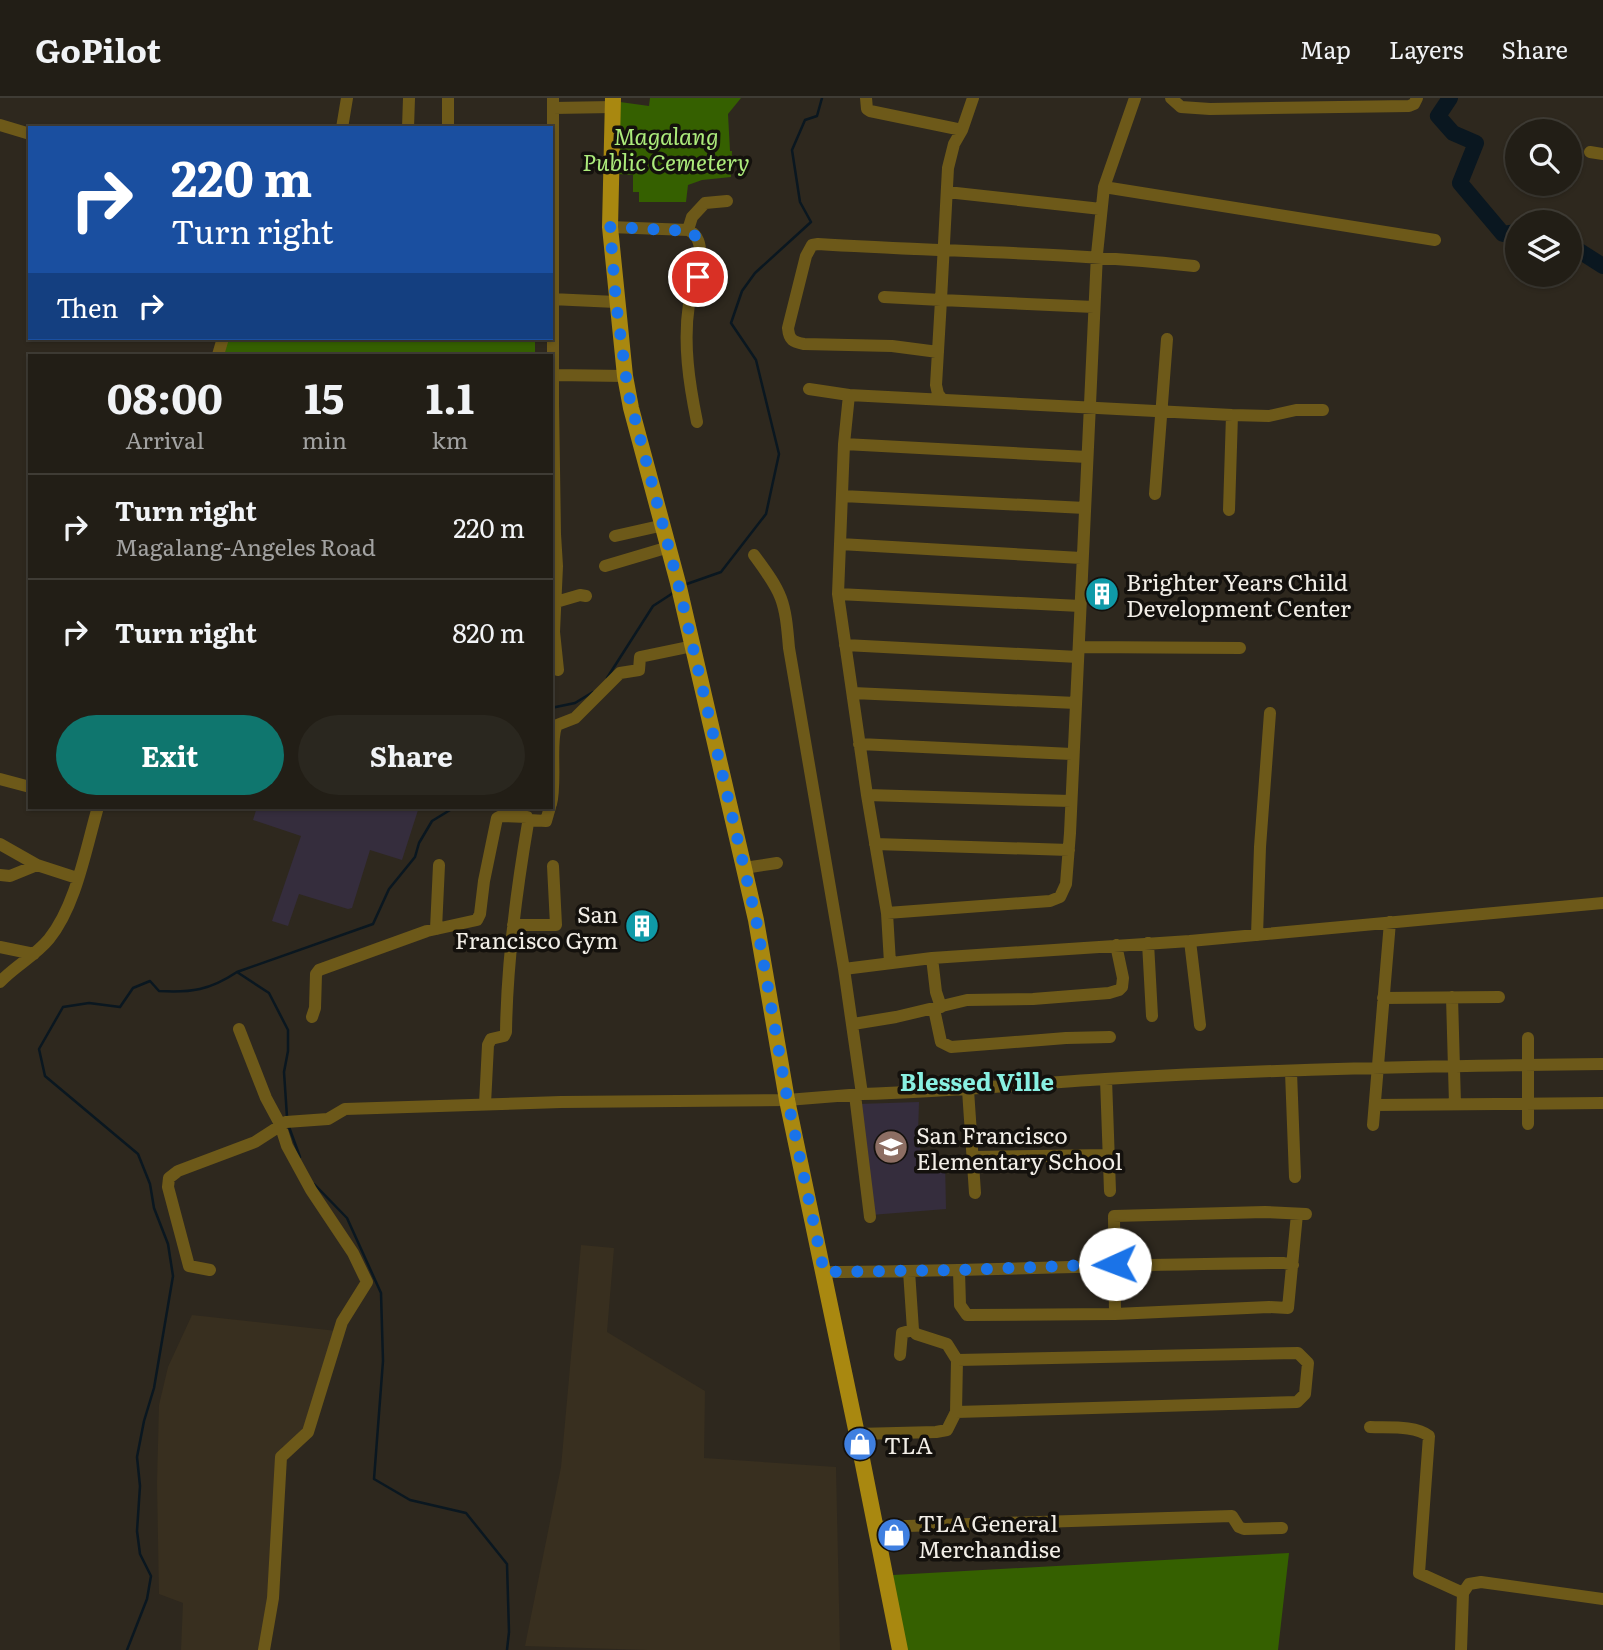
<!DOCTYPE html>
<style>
body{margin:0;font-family:Literata,serif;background:#2a271f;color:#f1f3f6;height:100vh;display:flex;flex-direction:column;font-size:26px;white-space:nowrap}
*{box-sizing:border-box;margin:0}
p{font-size:23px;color:#a2a2a1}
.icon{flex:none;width:38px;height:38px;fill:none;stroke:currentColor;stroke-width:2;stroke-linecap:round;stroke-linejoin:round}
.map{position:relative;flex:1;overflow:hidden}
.panel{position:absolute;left:28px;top:256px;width:525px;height:455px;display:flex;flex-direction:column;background:#221e16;border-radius:0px;box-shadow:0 2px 5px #0004,0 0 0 2px #3f3c35}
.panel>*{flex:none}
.guide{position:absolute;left:28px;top:28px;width:525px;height:214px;border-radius:0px;box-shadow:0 2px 5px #0004,0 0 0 2px #3f3c35;background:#1a4fa0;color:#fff;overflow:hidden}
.fabs{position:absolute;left:1505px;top:21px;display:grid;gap:14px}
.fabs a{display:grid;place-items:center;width:77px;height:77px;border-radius:50%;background:#221e16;box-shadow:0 2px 5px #0004,0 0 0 2px #3f3c35;font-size:35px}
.pin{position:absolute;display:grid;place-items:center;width:60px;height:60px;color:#fff;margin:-30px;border:4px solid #fff;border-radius:50%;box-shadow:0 2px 7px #0007}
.me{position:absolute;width:77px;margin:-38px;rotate:268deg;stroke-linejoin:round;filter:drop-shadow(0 0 5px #0008)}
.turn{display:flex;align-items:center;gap:24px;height:147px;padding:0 28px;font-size:32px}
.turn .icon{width:91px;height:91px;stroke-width:2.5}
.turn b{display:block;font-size:49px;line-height:60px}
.then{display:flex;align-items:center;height:66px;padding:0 28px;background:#0003;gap:14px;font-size:26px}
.eta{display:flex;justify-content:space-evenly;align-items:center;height:119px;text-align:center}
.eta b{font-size:42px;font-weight:700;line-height:49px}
.action{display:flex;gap:14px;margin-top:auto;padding:14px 28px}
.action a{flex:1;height:80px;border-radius:42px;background:#0f766e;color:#fff;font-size:28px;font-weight:700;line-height:80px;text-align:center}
.action a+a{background:#2a271f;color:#f1f3f6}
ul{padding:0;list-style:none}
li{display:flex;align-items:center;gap:21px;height:105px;padding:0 28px;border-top:2px solid #3f3c35}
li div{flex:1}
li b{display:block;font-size:26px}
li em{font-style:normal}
header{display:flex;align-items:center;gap:42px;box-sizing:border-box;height:98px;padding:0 35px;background:#221e16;border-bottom:2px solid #3f3c35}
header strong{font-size:33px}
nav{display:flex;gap:38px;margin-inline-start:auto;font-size:24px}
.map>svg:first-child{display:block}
.built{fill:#382f1f}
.education{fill:#352d3d}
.green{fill:#356000}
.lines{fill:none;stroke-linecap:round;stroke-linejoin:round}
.stream{stroke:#0a1720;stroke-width:2.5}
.river{stroke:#0a1720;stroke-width:16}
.minor{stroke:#6d5919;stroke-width:12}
.major{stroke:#a98810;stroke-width:16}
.route{stroke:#1a73e8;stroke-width:12;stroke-dasharray:0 21.6}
.labels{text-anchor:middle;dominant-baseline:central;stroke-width:7;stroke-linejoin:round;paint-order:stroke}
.park-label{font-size:23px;font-style:italic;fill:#aceb7b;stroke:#14110d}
.poi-label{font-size:23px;fill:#f2eee7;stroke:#14110d;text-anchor:start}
.neighbourhood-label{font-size:24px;font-weight:bold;fill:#88f0e2;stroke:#14110d}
</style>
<header>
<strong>GoPilot</strong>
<nav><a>Map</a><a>Layers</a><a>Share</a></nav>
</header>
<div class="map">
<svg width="1603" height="1552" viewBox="0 0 1603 1552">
<rect width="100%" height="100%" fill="#2e281e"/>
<path class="built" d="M581,1147L614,1150L607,1234L705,1293L704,1360L836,1369L840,1552H647L525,1548L561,1369Z
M192,1217L337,1233L308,1336L282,1349L268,1496L260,1552H181L183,1505L159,1496L157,1385L159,1307L168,1269Z"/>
<path class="education" d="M257,709H419L402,762L370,752L352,810L348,811L299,796L288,828L272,823L301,738L253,722Z
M919,1004L918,1036L922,1062H945L946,1111L871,1117L858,1006Z"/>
<path class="green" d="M650,0H741L728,16L730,53H732L731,79L702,82L688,87L686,104H639V94H633V77L618,76L620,4L649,8Z
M228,240H535V257H224Z
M1289,1455L1278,1552H905L893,1477Z"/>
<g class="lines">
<path class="stream" d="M684,487L721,474L766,416L779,356L756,262L731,225L742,193L755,175L811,124L800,104L792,52L805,22L817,18L822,0
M607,580L653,508L673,495
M551,610L575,605L593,594
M237,874L269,895L288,932V953L284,974L287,1019
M289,1029L300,1059
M314,1086L347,1120L381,1195L383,1263L374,1381L410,1402L466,1415L507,1466L509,1534L507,1552
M127,1552L147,1501L151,1478L140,1456L137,1433L140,1388L137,1359L144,1323L154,1290L173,1178L168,1146L154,1110L150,1086L138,1056L45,978L39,951L63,909L89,905L120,909L133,890L150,883L159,893C191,895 210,892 237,874L373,826L389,791L415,759L419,745L432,723L455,709"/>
<path class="river" d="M1450,0L1438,18L1453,35L1476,45L1460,85L1503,136L1517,134
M1570,147L1603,168"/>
<path class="minor" d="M553,0V305L555,436L557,468L554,534L558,572
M866,0L867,11L870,13L962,32
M973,0L962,32L954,46L948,70L941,202L1094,209
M1171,0L1181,9L1210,11L1409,8L1414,6L1417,0
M553,10L613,9
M0,27L30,36
M342,30L347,0
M408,30L409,0
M448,30V0
M1590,54L1603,56
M1104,89L1435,142
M947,94L1101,111
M610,129L688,132C699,137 700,147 701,159C702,176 691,189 689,206C683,245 689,285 697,324
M688,132L692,119L705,105L727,103
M884,199L941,202L936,287L938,296L942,301
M551,201L616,204
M938,254L892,248L804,246C793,244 789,242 788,230L806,158L812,147L818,146C943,154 1069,154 1194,168
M218,257L223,240
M554,277L625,278
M809,291L849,297
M844,346L1087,359
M1155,396L1167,241
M842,398L1085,410
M1229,412L1232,317
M615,438L664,427
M840,446L1081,460
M754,457C783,496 785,502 789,550L844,871
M605,468L669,449
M838,496L1080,508
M556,504L580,497L586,498
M845,547L1078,559
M1079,549L1240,550
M853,595L1076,605
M859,646L1072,656
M0,681L30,689
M867,697L1071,703
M551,706C557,684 549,640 557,627L575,620L620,575L639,572L640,559L693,548
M529,722L546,723L550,709
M0,746L37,767L77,780
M875,746L1069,752
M744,770L777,765
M0,777L10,778L37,767
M887,815L1050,803L1060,799L1066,786L1070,735L1097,156L1104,89L1135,0
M513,827H556L553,768
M436,831L439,767
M1257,837L1260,749L1270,615
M1190,843L1200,927
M1148,845L1152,918
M0,849L34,856
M932,860L936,894L941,909
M890,865L887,815L867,697L838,496L844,346L849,297L1232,317L1269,318L1296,312H1323
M0,884C15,868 35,858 49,841C76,808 86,750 98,709
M1452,899L1455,1006
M1383,900L1499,899
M934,911L941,944L951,949L1066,940L1110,939
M312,919L315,910L316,876L319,872L427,833L477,822L480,816L484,783L497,720L501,718L527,719L528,725C516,795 507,863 506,934L504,938L491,941L488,947L485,1006
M853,926L896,919L967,902L1033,901L1109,895L1119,892L1122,889L1123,880L1116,847
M239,931L266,1000L280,1026L287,1048L311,1092L353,1155L367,1184L342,1224L308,1334L281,1359L273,1500L264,1552
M1528,940V1026
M1291,974L1295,1079
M1106,981L1110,1093
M968,992L975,1095
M862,996C943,994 1024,986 1105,981C1270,971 1438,968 1603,966
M855,997L870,1119
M1375,1007L1603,1005
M1373,1027L1390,824
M973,1059L1109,1057
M210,1172L189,1168L168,1089L169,1080L178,1073L255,1044L286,1024L328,1021L345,1011L561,1004L787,1002L862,996L844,871L932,860L1190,843L1603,805
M959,1173L960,1207L967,1217L1115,1216L1269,1209L1288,1210L1297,1116
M824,1174C977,1173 1130,1166 1284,1165L1293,1167
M1115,1216L1114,1118L1265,1114L1306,1116
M900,1257L902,1235L913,1232
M956,1314L1297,1304L1305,1296L1308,1265L1298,1255L957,1262
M1370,1329C1387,1330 1415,1327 1429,1338L1419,1475L1463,1495
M857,1336L936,1334L947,1332L956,1314L957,1262L947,1246L916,1236L913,1232L909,1173
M875,1429L1232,1418L1239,1429L1244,1431L1282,1430
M1461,1552L1463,1495L1469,1486L1481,1484L1603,1501"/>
<path class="major" d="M613,0L610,129L625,278L631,310L678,485L756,822L787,1002L857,1336L900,1552"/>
</g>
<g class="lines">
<path class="route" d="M698,179C703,164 704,143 690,133L610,129L616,204L628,294L678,485L756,821L786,994L824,1174L959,1172L1115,1166"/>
</g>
<defs>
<g id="building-disc" transform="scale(1.75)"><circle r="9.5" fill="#0f9aa8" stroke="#14110d"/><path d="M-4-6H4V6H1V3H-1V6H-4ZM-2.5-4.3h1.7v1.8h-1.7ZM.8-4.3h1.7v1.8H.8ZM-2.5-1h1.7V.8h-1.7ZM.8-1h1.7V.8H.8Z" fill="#fff"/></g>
<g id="school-disc" transform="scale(1.75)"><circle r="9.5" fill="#8d6e63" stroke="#14110d"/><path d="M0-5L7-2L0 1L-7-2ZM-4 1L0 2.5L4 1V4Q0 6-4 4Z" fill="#fff"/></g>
<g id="shop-disc" transform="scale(1.75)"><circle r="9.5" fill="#3f7fe0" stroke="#14110d"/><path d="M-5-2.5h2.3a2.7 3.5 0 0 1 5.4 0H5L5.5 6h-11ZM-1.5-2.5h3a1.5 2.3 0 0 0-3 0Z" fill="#fff"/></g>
</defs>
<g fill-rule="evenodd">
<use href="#building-disc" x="1102" y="496"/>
<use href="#building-disc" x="642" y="828"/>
<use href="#school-disc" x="891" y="1049"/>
<use href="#shop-disc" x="860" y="1346"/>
<use href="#shop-disc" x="894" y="1437"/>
</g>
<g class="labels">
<g class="park-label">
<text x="666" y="37">Magalang<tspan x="666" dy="26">Public Cemetery</tspan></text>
</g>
<g class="poi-label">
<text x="1126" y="483">Brighter Years Child<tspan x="1126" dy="26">Development Center</tspan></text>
<text x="618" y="815" text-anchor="end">San<tspan x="618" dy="26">Francisco Gym</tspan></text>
<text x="916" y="1036">San Francisco<tspan x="916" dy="26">Elementary School</tspan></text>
<text x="884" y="1346">TLA</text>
<text x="918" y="1424">TLA General<tspan x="918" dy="26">Merchandise</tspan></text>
</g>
<g class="neighbourhood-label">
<text x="977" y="982">Blessed Ville</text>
</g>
</g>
</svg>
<div class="fabs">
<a><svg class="icon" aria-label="search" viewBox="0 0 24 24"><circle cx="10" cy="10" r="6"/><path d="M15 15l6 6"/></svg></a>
<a><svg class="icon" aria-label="layers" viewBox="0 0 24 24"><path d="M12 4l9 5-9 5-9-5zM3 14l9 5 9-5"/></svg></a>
</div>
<div class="pin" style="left:698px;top:179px;background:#d93025"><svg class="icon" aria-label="arrive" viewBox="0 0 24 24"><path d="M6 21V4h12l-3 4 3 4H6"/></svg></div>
<svg class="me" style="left:1115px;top:1166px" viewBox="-20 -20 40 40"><circle r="19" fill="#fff"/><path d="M0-13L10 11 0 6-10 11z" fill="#1a73e8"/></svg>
<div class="guide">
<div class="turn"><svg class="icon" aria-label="right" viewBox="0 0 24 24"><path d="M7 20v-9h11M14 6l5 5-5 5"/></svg><div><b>220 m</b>Turn right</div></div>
<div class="then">Then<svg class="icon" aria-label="right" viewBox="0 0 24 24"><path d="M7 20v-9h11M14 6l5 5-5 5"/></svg></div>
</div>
<section class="panel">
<div class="eta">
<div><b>08:00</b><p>Arrival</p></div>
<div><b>15</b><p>min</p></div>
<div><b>1.1</b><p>km</p></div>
</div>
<ul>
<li><svg class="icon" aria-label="right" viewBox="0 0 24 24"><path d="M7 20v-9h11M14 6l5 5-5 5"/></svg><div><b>Turn right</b><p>Magalang-Angeles Road</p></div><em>220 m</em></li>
<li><svg class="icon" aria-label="right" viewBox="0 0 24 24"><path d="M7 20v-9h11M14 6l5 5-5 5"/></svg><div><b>Turn right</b></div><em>820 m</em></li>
</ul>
<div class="action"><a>Exit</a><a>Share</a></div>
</section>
</div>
